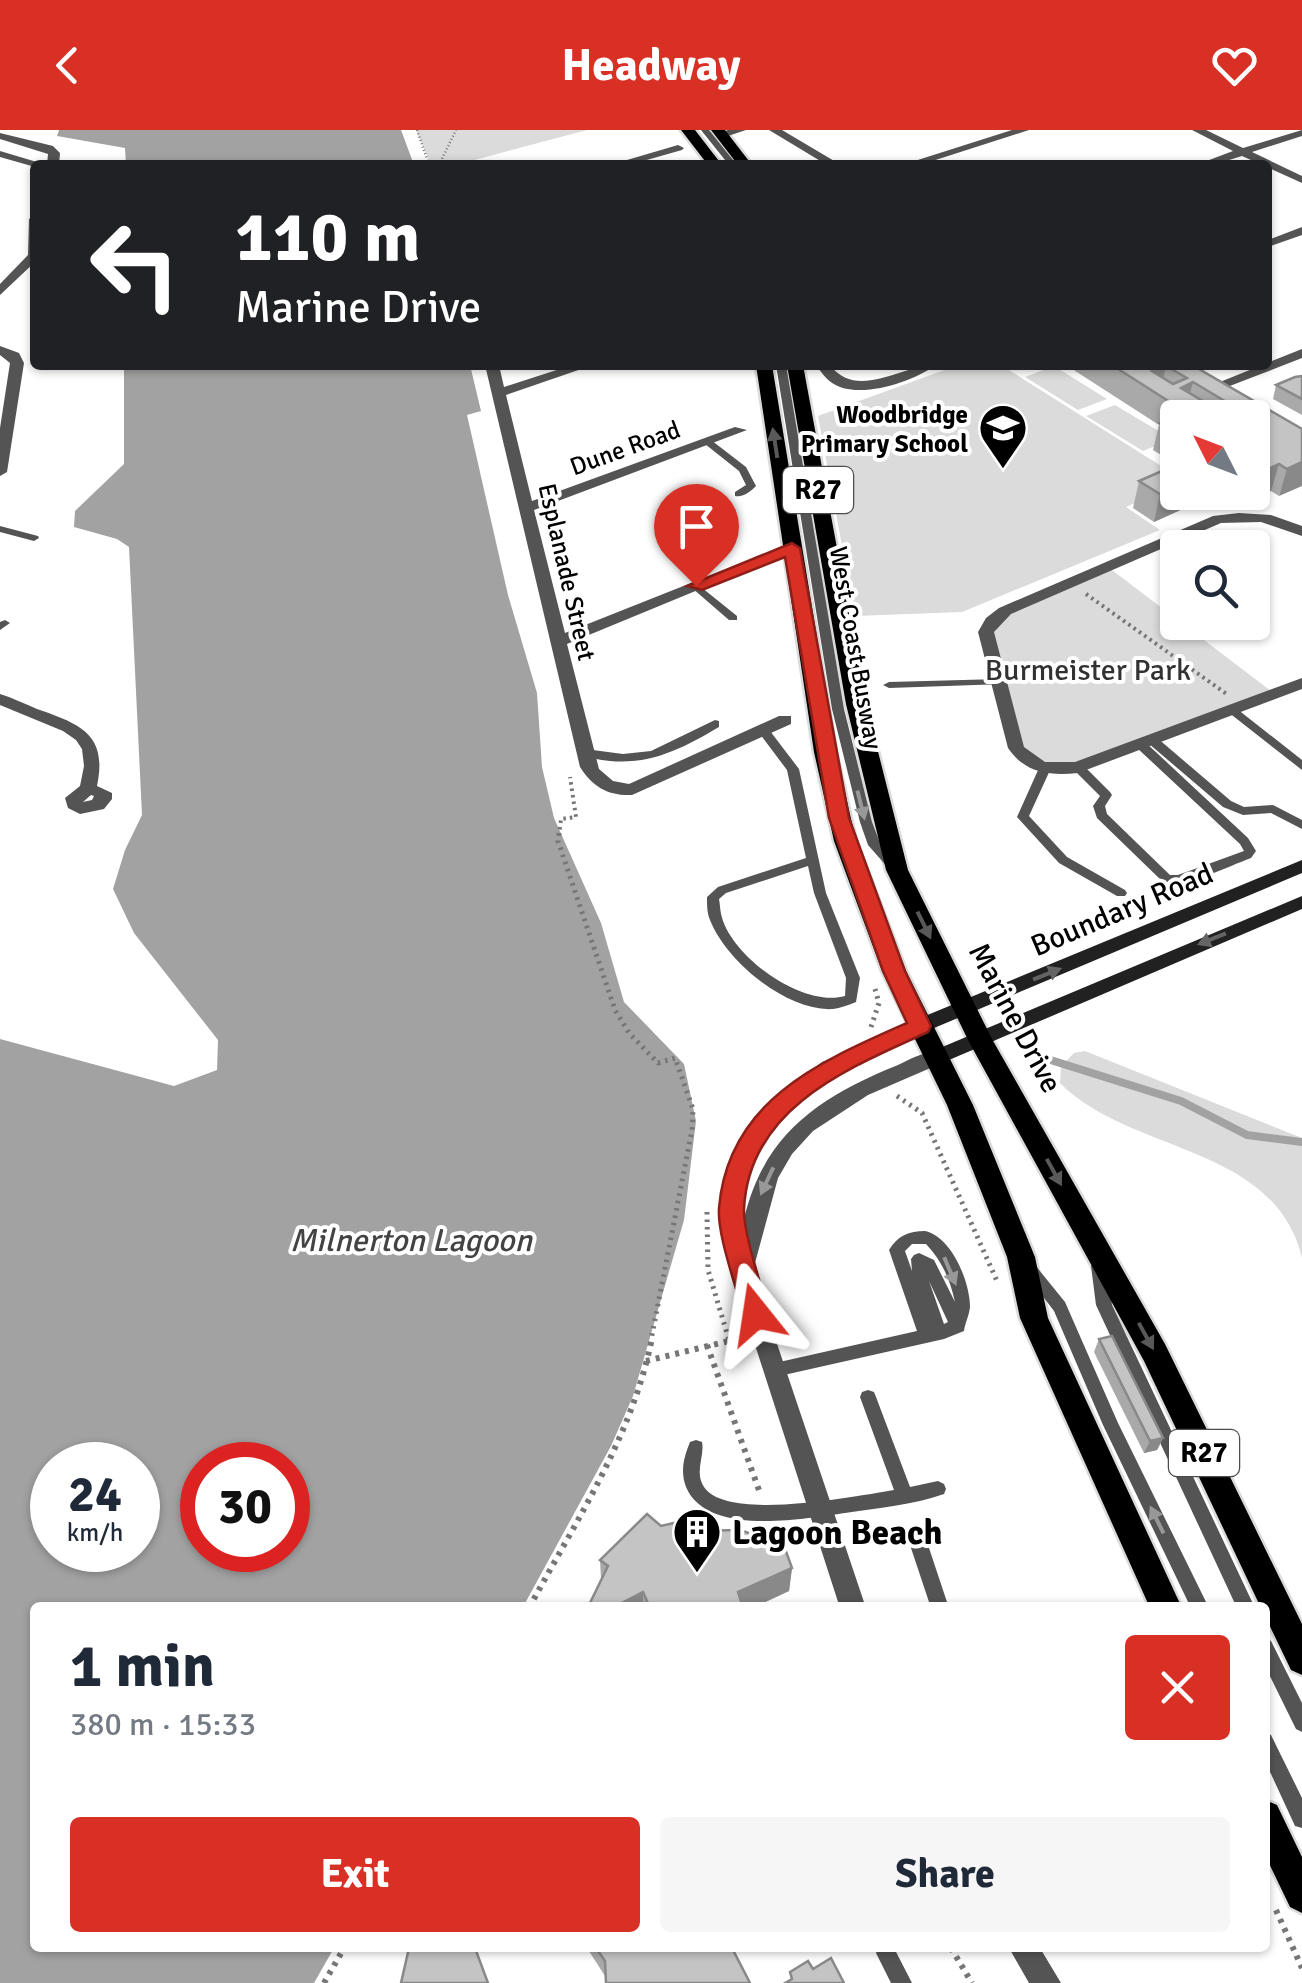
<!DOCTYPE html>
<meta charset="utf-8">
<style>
body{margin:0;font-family:Signika,sans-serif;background:#f6f6f7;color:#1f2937;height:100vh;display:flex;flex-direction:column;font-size:38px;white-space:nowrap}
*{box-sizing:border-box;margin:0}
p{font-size:32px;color:#747a83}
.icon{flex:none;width:55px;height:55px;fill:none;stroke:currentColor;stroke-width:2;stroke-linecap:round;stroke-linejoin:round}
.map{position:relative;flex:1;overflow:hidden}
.side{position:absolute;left:30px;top:1472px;width:1240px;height:350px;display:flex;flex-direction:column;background:#fff;border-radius:10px;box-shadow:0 2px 8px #0004}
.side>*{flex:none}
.hud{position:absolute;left:30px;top:30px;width:1242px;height:210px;border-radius:10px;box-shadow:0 2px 8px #0004;background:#202124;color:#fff;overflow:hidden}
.needle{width:65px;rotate:312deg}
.tools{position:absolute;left:1160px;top:270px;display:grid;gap:20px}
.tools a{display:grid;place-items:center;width:110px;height:110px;border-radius:10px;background:#fff;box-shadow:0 2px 8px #0004;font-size:50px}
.speed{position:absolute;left:30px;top:1312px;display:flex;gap:20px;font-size:50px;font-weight:700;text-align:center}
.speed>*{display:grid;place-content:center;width:130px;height:130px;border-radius:50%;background:#fff;box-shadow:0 2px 8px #0004;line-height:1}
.speed small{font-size:25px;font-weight:400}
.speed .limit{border:15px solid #d22;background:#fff;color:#111}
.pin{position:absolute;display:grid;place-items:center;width:85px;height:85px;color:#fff;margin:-102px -42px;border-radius:50% 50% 50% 0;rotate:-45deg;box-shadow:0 0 10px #0007}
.pin .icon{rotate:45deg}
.me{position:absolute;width:110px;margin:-55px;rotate:345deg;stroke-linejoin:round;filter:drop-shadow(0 0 8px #0008)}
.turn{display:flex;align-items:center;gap:35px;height:210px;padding:0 40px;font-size:45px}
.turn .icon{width:130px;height:130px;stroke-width:2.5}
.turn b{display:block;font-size:70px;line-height:85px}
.round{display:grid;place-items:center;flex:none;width:105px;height:105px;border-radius:10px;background:#f6f6f7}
.overview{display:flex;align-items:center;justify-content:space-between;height:170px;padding:0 40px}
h1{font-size:60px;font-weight:700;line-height:75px}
.action{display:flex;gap:20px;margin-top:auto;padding:20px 40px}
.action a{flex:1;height:115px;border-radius:10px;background:#d93025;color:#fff;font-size:40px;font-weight:700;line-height:115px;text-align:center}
.action a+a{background:#f6f6f7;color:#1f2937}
header{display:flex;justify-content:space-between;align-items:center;height:130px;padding:0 40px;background:#d93025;color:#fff;font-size:45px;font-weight:700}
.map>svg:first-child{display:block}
.green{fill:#dbdbdb}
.water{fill:#a2a2a2;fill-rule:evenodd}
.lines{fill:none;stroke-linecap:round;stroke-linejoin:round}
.stream{stroke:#a2a2a2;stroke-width:8}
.primary-casing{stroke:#dbdbdb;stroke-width:5}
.path-far3{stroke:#767676;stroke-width:2.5;stroke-dasharray:1 2.5;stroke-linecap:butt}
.path-far2{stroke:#767676;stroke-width:4;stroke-dasharray:2.5 4;stroke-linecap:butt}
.path-far1{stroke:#767676;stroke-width:5;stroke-dasharray:2.5 5;stroke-linecap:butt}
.path{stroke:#767676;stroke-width:6;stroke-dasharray:4 6;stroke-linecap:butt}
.service{fill:#545454;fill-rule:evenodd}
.minor{fill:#545454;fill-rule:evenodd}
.secondary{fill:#212121;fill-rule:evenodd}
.primary{fill:#000;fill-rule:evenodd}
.wall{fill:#a9a9a9}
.shaded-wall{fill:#898989}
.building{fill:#c4c4c4;stroke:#898989;stroke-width:2.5;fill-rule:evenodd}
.oneway{fill:#595959}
.oneway2{fill:#989898}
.oneway3{fill:#646464}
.route{fill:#d93025;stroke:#8d1f18;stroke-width:2.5}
.labels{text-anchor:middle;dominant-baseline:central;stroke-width:8;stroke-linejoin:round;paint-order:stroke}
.far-poi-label{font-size:25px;font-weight:bold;fill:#000;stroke:#fff;text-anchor:end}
.far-street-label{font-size:25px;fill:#000;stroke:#fff}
.shield{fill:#fff;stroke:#4c4c4c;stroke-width:2.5}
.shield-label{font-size:28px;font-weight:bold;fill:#000}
.park-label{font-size:30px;fill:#323232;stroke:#fff}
.street-label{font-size:30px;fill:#000;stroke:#fff}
.water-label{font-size:32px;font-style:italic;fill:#434343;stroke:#fff}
.near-poi-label{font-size:35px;font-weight:bold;fill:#000;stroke:#fff;text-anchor:start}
</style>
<header><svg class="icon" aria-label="back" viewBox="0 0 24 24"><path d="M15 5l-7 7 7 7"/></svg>Headway<svg class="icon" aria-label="heart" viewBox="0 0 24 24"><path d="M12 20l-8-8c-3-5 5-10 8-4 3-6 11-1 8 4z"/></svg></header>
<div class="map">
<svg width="1302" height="1853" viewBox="0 0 1302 1853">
<rect width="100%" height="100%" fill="#fff"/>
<path class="green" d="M416,0H587L456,35H431Z
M958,235H1001L1177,346V355L1126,377L1160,400L962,482L855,486L818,286Z
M1054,236L1107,269L1078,280L1025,247Z
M1115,275L1172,309L1143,321L1086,286Z
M1108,437L1275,564L1078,637L1026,631L1000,552L992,491Z
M1085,921L1302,1008V1128C1275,1014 1130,1024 1060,953L1061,936L1074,923Z"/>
<path class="water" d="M59,0H401L414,35H126L125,18L57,6Z
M124,235H470L481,281L467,285L508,465L537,563L542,637L554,688L601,793L624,872L684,934L696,991L684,1090L633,1266L611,1316L523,1477L35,1478V1818H334L314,1853H0V909L174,956L217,940L218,910L134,803L113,759L125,720L142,685L129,417L117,409L74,397L75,381L124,334ZM52,1335H138V1420H52ZM202,1335H288V1420H202Z"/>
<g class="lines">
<path class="stream" d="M1041,927L1181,971L1247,1005L1302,1012"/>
<g class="primary-casing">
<path id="primary" d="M681,0H695L722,35H708Z
M711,0H725L752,35H738Z
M756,235H772L836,622L856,711L906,841L973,975L1035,1127L1048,1188L1182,1478H1150L1020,1188L1007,1127L947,975L882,841L834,711L814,622Z
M787,235H803L866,574L908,740L992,909L1165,1214L1302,1494V1545L1291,1540L1265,1486V1478H1261L1144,1231L968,910L886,740L846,574Z
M1265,1670L1277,1675L1302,1727V1783L1290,1777L1265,1725Z"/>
</g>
<path class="path-far3" d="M417,0L429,35
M439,35L456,0"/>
<path class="path-far2" d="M1086,464L1228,565
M559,706L561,689L576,687L570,647"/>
<path class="path-far1" d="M559,703L558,711L615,880L629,903L658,933L675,928L693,979L692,1000L651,1210
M871,897L879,873L875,859
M897,966L922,983L997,1151
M707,1082L708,1140L729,1210"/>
<path class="path" d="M707,1215L760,1363
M646,1231L729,1211L728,1208
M529,1478C577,1389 632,1307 652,1208
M1276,1780L1302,1838
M951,1818L972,1853
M324,1853L344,1818"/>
<path class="service" d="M701,0H709L737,35H729Z
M776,235H786L844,579L872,692L880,713L900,737L894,741L890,740L868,715L860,692L832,579Z
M705,310H711L746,337L756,356C751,361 743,368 735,366V362L746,355L739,341L705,314Z
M0,396L38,406L39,408L34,411L0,402Z
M696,453L737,486V490H729L692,458V454Z
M5,490L10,493L0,500V492Z
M1000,549L1006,552L1004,554L889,558L883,555L889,552Z
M1232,575L1302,630V640L1228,582L1226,579Z
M715,590L719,591V597C685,617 652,635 610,631C599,630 588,628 579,623L585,619L623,624L651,621Z
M763,596L767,597L799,639L826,763L860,848L856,872C849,875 840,878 833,879C787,882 726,831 710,790C707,783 707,775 707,767L718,757L806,728L787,640L757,600ZM808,736L814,763L846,848L845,866C802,878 730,826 721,784C720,779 720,774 719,769L726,763Z
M1152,606L1156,607L1231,671L1244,677L1273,675L1302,690V699L1271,683L1243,685L1223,677L1148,613V607Z
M1140,610L1144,611L1248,708L1256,721L1251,728C1224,738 1191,756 1163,752L1097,688L1093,676L1100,666L1074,640L1072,637L1074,634H1082L1110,662L1112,665L1105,676L1107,684L1170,745H1178L1244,721L1240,714L1136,617V611Z
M1045,634L1051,638L1029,686L1067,727L1125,760L1127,763L1125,766H1117L1059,733L1017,687L1039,638Z
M925,1101C952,1107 970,1152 970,1177C969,1186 965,1193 964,1201L944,1209L775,1247L769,1245L767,1240L769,1235L775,1233L917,1201L889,1120C897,1106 909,1101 925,1101ZM912,1114H926C942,1131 950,1149 955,1172L934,1130L919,1123L914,1125L911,1129L912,1141L905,1121ZM929,1151L948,1192L944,1194Z
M1099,1130L1104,1132L1107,1136L1112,1175L1255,1478H1237L1096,1175L1091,1136L1094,1132Z
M1030,1133L1035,1135L1065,1172L1118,1293L1209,1478H1191L1103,1295L1054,1181L1022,1139L1025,1135Z
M868,1260L874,1262L876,1267L910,1357L938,1351L944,1354L946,1359L944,1364C913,1375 877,1378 845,1383C802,1389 707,1407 686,1357C680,1341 684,1327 690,1312L696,1310L702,1312C705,1326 694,1342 704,1357C727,1392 857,1366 894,1360L860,1267L862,1262Z
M918,1404L924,1406L927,1412L949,1478H931L909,1412L912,1406Z
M1265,1508L1271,1511L1302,1573V1602L1296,1599L1265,1536Z
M1265,1602L1271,1605L1302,1668V1698L1295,1696L1265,1631Z
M878,1818H894L912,1853H891L876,1823Z"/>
<path class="minor" d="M728,0H746L722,8L717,5Z
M769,0H782L841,35H827Z
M1012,0H1029L920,35H902Z
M1192,0H1206L1243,18L1302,0V6L1252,22L1302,46V53L1242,26L1213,35H1196L1233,21Z
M0,3L53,16L60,23L59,35L35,37L0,27V21L47,35L48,24L0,9Z
M678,15L684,18L682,20L629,35H610Z
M35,85V132L0,165V154L28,125L29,89Z
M1302,97V105L1268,117V110Z
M0,216L19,223L24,233L7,342L0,346V298L10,233L0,225Z
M1302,219V228L1222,259L1210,256Z
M485,235H499L504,257L572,235H593L506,265L532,371L735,297L747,300L534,380L565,503L787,415H797L800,418L567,514L599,639L613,651L629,654L779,586H791V594L632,665C608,666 593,657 580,637Z
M816,235H830C857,271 901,235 936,235C913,251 868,267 840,257C829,253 823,245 816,235Z
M1239,383L1271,385L1302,396V406L1261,392L1221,393L1011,484L994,502L1024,617L1045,632H1075L1302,548V559L1078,643C1049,646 1025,643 1008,618L978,502L986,488L999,478L1213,386Z
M0,564C13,568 25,574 37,579C80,594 108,604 97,656L112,663V669L104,679L80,684L68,678L65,668L80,656L84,636L82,619L76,610L63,601L0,575ZM91,665L94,666L92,670L83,672Z
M920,889L930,896L927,901C858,932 764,966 748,1050C745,1063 741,1076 744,1089C764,1003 821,966 898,935C911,929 928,919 942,923L945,928L942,933L868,965L813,1001L792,1024L778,1048L755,1133L767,1184L866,1478H840L745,1184L720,1081L728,1041L742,1010L765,976L822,932Z
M1009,1818H1040L1061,1853H1029Z"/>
<path class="secondary" d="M1302,730V743L927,901L920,903L910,896L913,891Z
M1302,766V779L942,933H928L925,928L928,923Z"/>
<use href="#primary" class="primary"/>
</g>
<path class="wall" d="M1066,235H1192L1302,299L1279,366L1271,361L1256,368L1248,362H1252V288H1178V362H1220L1154,392L1133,378L1139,351L1176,334L1153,320L1159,295Z
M1302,246V285L1273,269L1276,255Z
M1099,1209L1163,1308L1157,1320L1144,1323L1094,1222Z
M661,1396L693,1401L792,1438L789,1461L752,1478H589V1475L601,1449L600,1430Z
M587,1818H732L605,1846Z"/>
<path class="shaded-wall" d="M1166,236L1160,262L1152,241Z
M1193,252L1186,278L1181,258Z
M1302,332V356L1279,366L1287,339Z
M1279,334L1271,361L1256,368L1264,341Z
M1178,357V362H1220L1154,392L1160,364Z
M1163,1308L1157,1320L1144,1323L1150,1311Z
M792,1438L789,1461L752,1478H737L738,1462Z
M643,1462V1478H612Z"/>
<path class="building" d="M1112,235H1192L1302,299V332L1287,339L1279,334L1264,341L1252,334V288H1195ZM1166,236L1187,248L1173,254L1152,241ZM1193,252L1223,270L1213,277L1181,258Z
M1302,246V269L1276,255L1295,247Z
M1181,284L1187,288H1178V304L1160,293Z
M1178,334V357L1160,364L1139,351Z
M1112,1206L1163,1308L1150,1311L1099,1209Z
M647,1384L661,1396L691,1389L693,1401L739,1400L783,1413L792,1438L738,1462L743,1478H650L643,1462L612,1478H594L589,1475L608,1436L600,1430Z
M409,1818H475L488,1853H401Z
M596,1818H732L750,1853H606L605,1831Z
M831,1828L844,1853H785L792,1849L790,1842L808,1831L813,1839Z"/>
<defs><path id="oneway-solid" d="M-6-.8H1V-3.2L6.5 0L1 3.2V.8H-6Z" transform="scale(2.5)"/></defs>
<g class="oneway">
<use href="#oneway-solid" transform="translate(775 313) rotate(-99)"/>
<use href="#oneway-solid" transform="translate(924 795) rotate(64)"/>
<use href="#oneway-solid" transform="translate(1054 1042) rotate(61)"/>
<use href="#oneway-solid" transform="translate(1146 1206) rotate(61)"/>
</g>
<g class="oneway2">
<use href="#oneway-solid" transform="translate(861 675) rotate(76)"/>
<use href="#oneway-solid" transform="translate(767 1051) rotate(115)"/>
<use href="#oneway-solid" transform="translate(950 1141) rotate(67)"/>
<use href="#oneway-solid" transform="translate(1157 1390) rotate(-116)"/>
</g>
<g class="oneway3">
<use href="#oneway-solid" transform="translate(1212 809) rotate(158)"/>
<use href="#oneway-solid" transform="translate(1047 844) rotate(-22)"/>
</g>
<path class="route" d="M792,413L800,418L849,688L905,841L931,896L928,902C849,938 749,977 744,1079C743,1103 762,1157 769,1184L765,1191L756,1195L747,1191L743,1184C736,1155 717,1105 719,1078C728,970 821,931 907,893L883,841L829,688L785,427L702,460L687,456Z"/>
<defs>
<g id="school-pin" transform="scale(2.5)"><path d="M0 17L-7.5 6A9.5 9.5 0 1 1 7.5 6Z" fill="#000" stroke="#fff"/><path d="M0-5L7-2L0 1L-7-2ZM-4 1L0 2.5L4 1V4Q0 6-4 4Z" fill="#fff"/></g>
<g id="building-pin" transform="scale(2.5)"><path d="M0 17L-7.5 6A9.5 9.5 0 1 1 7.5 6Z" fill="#000" stroke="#fff"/><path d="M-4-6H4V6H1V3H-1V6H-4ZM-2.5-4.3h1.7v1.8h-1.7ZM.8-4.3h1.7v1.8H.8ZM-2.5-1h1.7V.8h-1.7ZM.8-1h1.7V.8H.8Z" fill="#fff"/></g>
</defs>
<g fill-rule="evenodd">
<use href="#school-pin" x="1003" y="298"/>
<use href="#building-pin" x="697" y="1402"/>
</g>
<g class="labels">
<g class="far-poi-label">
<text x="968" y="284">Woodbridge<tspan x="968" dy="29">Primary School</tspan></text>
</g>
<g class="far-street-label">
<text transform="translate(625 318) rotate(-20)">Dune Road</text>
<text transform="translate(567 442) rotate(77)">Esplanade Street</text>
<text transform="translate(856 518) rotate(80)">West Coast Busway</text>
</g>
<g class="shield">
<rect x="783" y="337" width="70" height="46" rx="8"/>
<rect x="1169" y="1300" width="70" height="46" rx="8"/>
</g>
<g class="shield-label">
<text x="818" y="360">R27</text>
<text x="1204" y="1323">R27</text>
</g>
<g class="park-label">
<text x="1088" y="540">Burmeister Park</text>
</g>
<g class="street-label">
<text transform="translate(1122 780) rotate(-23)">Boundary Road</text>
<text transform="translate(1015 888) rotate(62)">Marine Drive</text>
</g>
<g class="water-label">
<text x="411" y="1110">Milnerton Lagoon</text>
</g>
<g class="near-poi-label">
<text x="732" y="1402">Lagoon Beach</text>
</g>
</g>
</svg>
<div class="tools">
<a><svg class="needle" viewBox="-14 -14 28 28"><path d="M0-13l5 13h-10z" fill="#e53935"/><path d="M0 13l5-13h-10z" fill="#747a83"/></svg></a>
<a><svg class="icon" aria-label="search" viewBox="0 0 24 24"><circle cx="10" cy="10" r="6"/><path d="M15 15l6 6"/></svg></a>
</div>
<div class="speed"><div>24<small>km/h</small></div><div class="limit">30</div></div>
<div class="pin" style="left:696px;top:456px;background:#d93025"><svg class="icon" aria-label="arrive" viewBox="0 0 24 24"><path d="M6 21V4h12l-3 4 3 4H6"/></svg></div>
<svg class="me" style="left:756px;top:1184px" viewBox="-20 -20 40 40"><path d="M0-17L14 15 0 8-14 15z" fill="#d93025" stroke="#fff" stroke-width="4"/></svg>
<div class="hud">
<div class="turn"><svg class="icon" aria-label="left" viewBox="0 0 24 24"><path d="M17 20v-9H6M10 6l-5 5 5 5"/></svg><div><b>110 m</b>Marine Drive</div></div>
</div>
<section class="side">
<div class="overview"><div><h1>1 min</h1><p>380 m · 15:33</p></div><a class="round" style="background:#d93025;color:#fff"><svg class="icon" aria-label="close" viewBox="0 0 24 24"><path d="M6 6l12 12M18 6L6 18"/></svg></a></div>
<div class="action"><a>Exit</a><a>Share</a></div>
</section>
</div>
